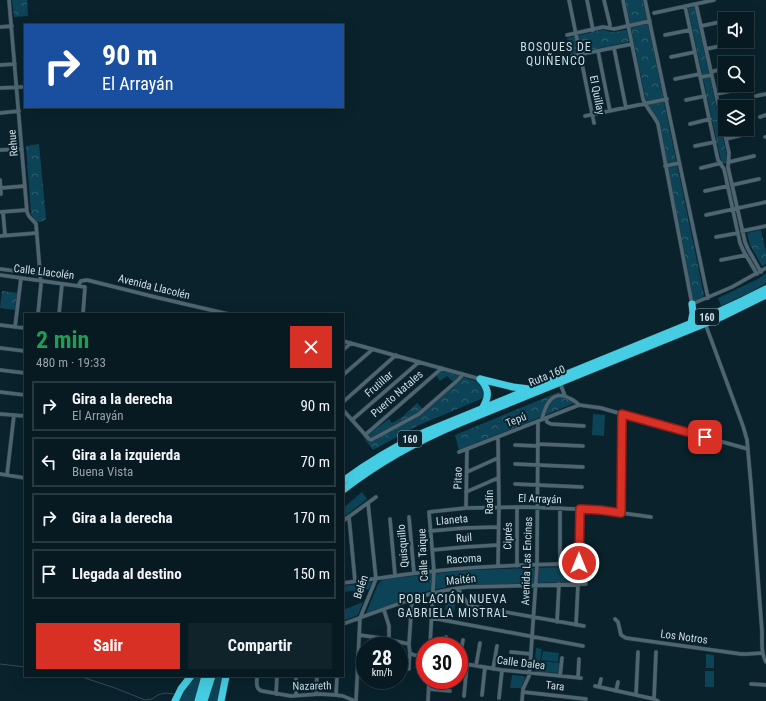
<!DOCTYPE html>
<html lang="es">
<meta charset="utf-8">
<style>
body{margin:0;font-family:"Roboto Condensed",sans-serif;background:#10232a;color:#f1f3f6;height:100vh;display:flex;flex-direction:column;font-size:15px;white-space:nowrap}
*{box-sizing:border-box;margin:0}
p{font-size:13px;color:#98a1a5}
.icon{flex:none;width:22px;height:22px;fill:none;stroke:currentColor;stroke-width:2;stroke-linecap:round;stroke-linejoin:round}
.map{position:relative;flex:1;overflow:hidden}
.panel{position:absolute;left:24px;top:313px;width:320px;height:364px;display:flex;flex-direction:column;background:#071a21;border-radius:0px;box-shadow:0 4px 16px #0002,0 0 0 1px #28383f}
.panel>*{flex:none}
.guide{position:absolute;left:24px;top:24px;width:320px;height:84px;border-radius:0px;box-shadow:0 4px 16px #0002,0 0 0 1px #28383f;background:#1a4fa0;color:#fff;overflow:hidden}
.controls{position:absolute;left:718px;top:12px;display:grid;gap:8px}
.controls a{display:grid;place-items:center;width:36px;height:36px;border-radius:0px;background:#071a21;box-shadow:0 4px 16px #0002,0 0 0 1px #28383f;font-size:20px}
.speed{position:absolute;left:356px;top:637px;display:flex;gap:8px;font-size:20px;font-weight:700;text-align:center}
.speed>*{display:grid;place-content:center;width:52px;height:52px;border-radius:50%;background:#071a21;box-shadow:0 4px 16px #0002,0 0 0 1px #28383f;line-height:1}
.speed small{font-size:10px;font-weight:400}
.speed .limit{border:6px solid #d22;background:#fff;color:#111}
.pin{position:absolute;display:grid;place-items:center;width:34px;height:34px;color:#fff;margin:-17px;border-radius:8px;box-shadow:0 2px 6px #0006}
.me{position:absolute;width:44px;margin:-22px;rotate:0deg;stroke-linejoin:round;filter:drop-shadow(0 0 3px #0008)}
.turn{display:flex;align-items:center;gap:14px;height:84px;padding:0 12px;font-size:18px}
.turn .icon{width:52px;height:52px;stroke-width:2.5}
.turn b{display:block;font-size:28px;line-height:34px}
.round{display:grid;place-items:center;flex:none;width:42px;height:42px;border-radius:0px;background:#10232a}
.headline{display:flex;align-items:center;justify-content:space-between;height:68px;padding:0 12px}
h1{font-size:24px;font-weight:700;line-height:30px;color:#1e9e55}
.primary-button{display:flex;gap:8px;margin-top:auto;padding:8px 12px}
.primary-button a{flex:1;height:46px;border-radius:0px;background:#d93025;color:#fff;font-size:16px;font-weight:700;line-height:46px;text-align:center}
.primary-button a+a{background:#10232a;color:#f1f3f6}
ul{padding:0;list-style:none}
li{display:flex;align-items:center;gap:12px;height:50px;margin:0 8px 6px;padding:0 4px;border:2px solid #28383f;border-radius:0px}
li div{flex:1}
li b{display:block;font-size:15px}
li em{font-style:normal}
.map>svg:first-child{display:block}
.green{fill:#0d4356}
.park{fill:url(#park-crowns)}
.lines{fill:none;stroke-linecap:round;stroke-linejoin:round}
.stream{stroke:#3e4560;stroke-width:1}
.minor-casing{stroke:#2e3942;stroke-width:4.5}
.motorway-casing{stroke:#2e3942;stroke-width:8}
.minor{stroke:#4c6672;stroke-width:3.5}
.motorway{stroke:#45cee3;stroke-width:7}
.route-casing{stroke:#8d1f18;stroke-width:10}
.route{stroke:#d93025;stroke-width:7}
.labels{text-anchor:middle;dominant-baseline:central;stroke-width:4;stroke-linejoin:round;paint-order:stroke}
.shield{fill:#09222c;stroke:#94a6ad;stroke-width:1}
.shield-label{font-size:10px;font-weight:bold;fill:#cfdee4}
.street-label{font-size:11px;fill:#cfdee4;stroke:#09222c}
.neighbourhood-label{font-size:12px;letter-spacing:1px;fill:#cfdee4;stroke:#09222c}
</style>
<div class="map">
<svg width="766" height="701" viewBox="0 0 766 701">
<defs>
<pattern id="park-crowns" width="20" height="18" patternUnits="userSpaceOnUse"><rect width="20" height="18" fill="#0d4356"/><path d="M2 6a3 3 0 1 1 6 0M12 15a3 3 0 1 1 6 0" fill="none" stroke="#2f5e6e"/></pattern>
</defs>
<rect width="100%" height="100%" fill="#09222c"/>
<path class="green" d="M766,273V283L749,293L721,306L718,298L758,279Z
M593,414L605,415L604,436L592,435Z
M362,492L367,499L343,518V508Z
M591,566V581L452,586L428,591L369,613H366L378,584L381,581L385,579L468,570Z
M372,582L369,589L343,592V586Z
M447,594L457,595L454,612L445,610Z
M363,602L358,615L343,621V610Z
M536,648L542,649L540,661L560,663V673L536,672L534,669Z
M543,651L559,653L558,662L541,660Z
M706,654L714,655V668H706Z
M705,671H714V687H705Z
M512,675L524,676L525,678L521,688H510Z
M197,676H203L195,701H179L188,686Z
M216,676H225L220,701H208Z"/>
<path class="park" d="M12,0H27L28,16L14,17Z
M625,0H643L704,295L703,297L695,301L693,300L660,126C657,117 650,110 646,101Z
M694,7L695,9L725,147L727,157L726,163L724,164L721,161L720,156L688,9L689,8Z
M602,30C606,30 609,32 613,32C617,32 622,30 627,30L629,40L628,42L571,54L567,38Z
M39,144L46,219C38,225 35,221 31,214L26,146Z
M761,230L766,252V264L763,266H762L750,245L747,233Z
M2,291L18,293L16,310L0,308Z
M442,370L481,383L484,390V397L481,399L417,426L373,450L364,438L389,419L392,423L402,417L417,403L423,409L453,382L447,376L440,381L436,375Z
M559,392L561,397L575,402V403L459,450L455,435Z"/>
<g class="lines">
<path class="stream" d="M0,664L25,667
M79,676L115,688L145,700L152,699L158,695L165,693L174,694"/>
<g class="minor-casing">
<path id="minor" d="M9,0L27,212C29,219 33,219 36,224L41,284L38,314
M569,0L594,123
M587,0L593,30
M604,0L610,25L609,28
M623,0L643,99C647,109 654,115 658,124L692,304L732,287L766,268
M645,0L708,298
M696,4L729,153L728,167L745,242L748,249L761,272
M685,6L718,160L724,169L740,243L743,250L757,274
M654,13L714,0
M701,26L725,21
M0,27L12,26
M567,35L603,27L614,29L650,21
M665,35L690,30
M614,48L626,108
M706,49L730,44
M598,51L610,111
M572,56L632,44
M671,57L695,52
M0,65L15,64
M711,72L725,68
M701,77L712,75
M675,79L700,74
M0,88L22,87
M716,94L740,89
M756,96L766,94
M686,100L705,96
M0,113L19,111
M585,116L667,99
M760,117L766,115
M690,124L710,119
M765,137H766
M726,139L750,133
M695,146L715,142
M0,150L22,149
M729,162L754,156
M665,166L679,163
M701,168L721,163
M0,180L1,194
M732,185L759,179
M1,188L25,186
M705,191L728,186
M0,212L27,210
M3,212L5,235
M706,215L766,202
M742,231L766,226
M0,236L37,233
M716,237L738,233
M721,260L746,255
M0,269L40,274
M0,275L85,287L83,314
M78,286L81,281L87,280L155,297L228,314
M59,314L62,284
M705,323L743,426L747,440L751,485L762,632C762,643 761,653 766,662
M0,325L25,328
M15,327L21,278
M343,341L480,379
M0,348L25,351
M343,350L351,343
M0,370L25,373
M343,375L373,349
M560,383L565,396
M0,392L25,395
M343,402L396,355
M343,410L369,439L371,440L419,414L458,380L463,374
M0,414L25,416
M546,418L547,422L551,424L584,426
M542,419C545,406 552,389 569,398C573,400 576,401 579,405L601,408L622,414L748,449
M352,420L419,362
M365,435L442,368
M538,444L583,446
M515,445L538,446
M459,452L579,405
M515,464L583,467
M467,472L498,458
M0,474L25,478
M7,475L14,415
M515,484L582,487
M466,492L498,478
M466,508L467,449
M621,513L622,414
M349,517L355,581
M409,517L414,573
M390,519L395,575
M343,521L376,497
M430,531L464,528L498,527
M432,550L465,547L498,545
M579,563L580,509
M560,564V508
M498,566L499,507L498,437
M517,566V507
M343,583C381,578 418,572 455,569C499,565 543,565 587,563
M457,588L469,605L471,606L584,626
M384,610L389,626V639
M432,618L583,646
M615,619L618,622L621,635L626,638L741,654H747L762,653
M557,622L559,584
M343,624C383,610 425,591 467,587L586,584
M576,625L578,584
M359,635L381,638L409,644
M430,646L434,571L429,512L466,508L526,507L600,510L651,517
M445,646L446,637
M511,652L531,654
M410,653L414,655L425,656
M358,654L365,655
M399,662L409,665
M459,663L502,670L581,678
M459,663L463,640
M476,666L480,643
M409,669C409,664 409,659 410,654C410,652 409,647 409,644L412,600
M493,669L497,646
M257,676C257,682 255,689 262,691L291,696L320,694L336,695L343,696L355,701
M560,676L562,658
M578,678L579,659
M751,684L766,685
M595,686L654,699L658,701
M599,687L601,679
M429,689L450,691
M616,691L618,682
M523,692L586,699
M276,694L277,676
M316,694L317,676
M336,695L337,676
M482,695L485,667
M636,695L638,652
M296,696V676
M464,696L467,664
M499,698L502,670
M654,699L656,652
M356,701L360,618L376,579L368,503
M428,701L429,680
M522,701L523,689L529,676L530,667L537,565L538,421"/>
</g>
<g class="motorway-casing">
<path id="motorway" d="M691,323L693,313L692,304
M480,379L513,387L529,389
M480,379C490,390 489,397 482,409
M343,481C369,462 396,446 425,432L714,314L742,301L766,289
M343,490C379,462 417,441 460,423L721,317L766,295
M175,701L181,689L191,676
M198,701L205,676
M204,701L212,676
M221,701L226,676"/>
</g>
<use href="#minor" class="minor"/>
<use href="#motorway" class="motorway"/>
</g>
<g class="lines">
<g class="route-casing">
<path id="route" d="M579,563L580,509L600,510L621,513L622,414L705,437"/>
</g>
<use href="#route" class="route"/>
</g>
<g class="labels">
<g class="shield">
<rect x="695" y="309" width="24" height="16" rx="3"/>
<rect x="398" y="431" width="24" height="16" rx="3"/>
</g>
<g class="shield-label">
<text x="707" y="317">160</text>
<text x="410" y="439">160</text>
</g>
<g class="street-label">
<text transform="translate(597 95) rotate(79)">El Quillay</text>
<text transform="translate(13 143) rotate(-95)">Rehue</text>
<text transform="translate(44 272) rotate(7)">Calle Llacolén</text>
<text transform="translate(154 287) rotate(14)">Avenida Llacolén</text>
<text transform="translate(547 376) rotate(-22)">Ruta 160</text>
<text transform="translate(379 384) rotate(-41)">Frutillar</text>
<text transform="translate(397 394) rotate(-41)">Puerto Natales</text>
<text transform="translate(516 420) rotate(-22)">Tepú</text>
<text transform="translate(458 478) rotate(-89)">Pitao</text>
<text transform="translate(540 499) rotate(2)">El Arrayán</text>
<text transform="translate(489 502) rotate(-90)">Radín</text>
<text transform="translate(452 520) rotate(-5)">Llaneta</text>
<text transform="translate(508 536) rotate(-89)">Ciprés</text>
<text transform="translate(464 538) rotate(-4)">Ruil</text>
<text transform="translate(403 546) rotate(-95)">Quisquillo</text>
<text transform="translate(423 555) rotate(-93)">Calle Taique</text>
<text transform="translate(464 559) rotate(-4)">Racoma</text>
<text transform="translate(527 561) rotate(-88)">Avenida Las Encinas</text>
<text transform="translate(461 580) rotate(-6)">Maitén</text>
<text transform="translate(361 587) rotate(-72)">Belén</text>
<text transform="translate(684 637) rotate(8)">Los Notros</text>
<text transform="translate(521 663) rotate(7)">Calle Dalea</text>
<text transform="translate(312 686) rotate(-1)">Nazareth</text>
<text transform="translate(555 686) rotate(6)">Tara</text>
</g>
<g class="neighbourhood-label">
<text x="556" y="47">BOSQUES DE<tspan x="556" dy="14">QUIÑENCO</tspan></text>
<text x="453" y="599">POBLACIÓN NUEVA<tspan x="453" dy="14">GABRIELA MISTRAL</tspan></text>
</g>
</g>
</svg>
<div class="controls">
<a><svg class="icon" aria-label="sound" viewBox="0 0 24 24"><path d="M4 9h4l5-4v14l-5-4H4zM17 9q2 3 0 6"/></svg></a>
<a><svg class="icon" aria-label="search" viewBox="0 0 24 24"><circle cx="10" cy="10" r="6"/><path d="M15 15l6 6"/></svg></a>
<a><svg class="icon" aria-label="layers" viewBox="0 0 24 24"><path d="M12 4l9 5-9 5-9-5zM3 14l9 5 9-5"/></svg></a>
</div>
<div class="speed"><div>28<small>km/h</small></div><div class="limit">30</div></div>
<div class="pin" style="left:705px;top:437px;background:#d93025"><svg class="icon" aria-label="arrive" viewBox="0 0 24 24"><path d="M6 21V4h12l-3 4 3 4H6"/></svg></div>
<svg class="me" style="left:579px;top:563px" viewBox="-20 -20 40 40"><circle r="17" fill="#d93025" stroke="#fff" stroke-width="3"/><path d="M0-11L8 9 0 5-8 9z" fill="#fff"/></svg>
<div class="guide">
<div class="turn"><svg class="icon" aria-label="right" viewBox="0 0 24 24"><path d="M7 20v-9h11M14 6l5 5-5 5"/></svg><div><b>90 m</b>El Arrayán</div></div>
</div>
<section class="panel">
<div class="headline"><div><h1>2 min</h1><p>480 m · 19:33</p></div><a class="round" style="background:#d93025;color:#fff"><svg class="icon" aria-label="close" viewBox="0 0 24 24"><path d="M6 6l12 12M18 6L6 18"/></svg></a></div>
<ul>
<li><svg class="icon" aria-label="right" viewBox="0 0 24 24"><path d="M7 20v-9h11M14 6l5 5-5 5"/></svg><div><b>Gira a la derecha</b><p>El Arrayán</p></div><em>90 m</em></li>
<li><svg class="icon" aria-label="left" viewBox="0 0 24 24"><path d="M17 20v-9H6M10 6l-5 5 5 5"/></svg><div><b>Gira a la izquierda</b><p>Buena Vista</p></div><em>70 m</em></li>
<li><svg class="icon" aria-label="right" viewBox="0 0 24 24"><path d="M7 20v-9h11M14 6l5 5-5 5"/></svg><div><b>Gira a la derecha</b></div><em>170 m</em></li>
<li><svg class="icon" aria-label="arrive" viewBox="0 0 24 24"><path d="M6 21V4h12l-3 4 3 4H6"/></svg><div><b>Llegada al destino</b></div><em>150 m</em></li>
</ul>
<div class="primary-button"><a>Salir</a><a>Compartir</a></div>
</section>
</div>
